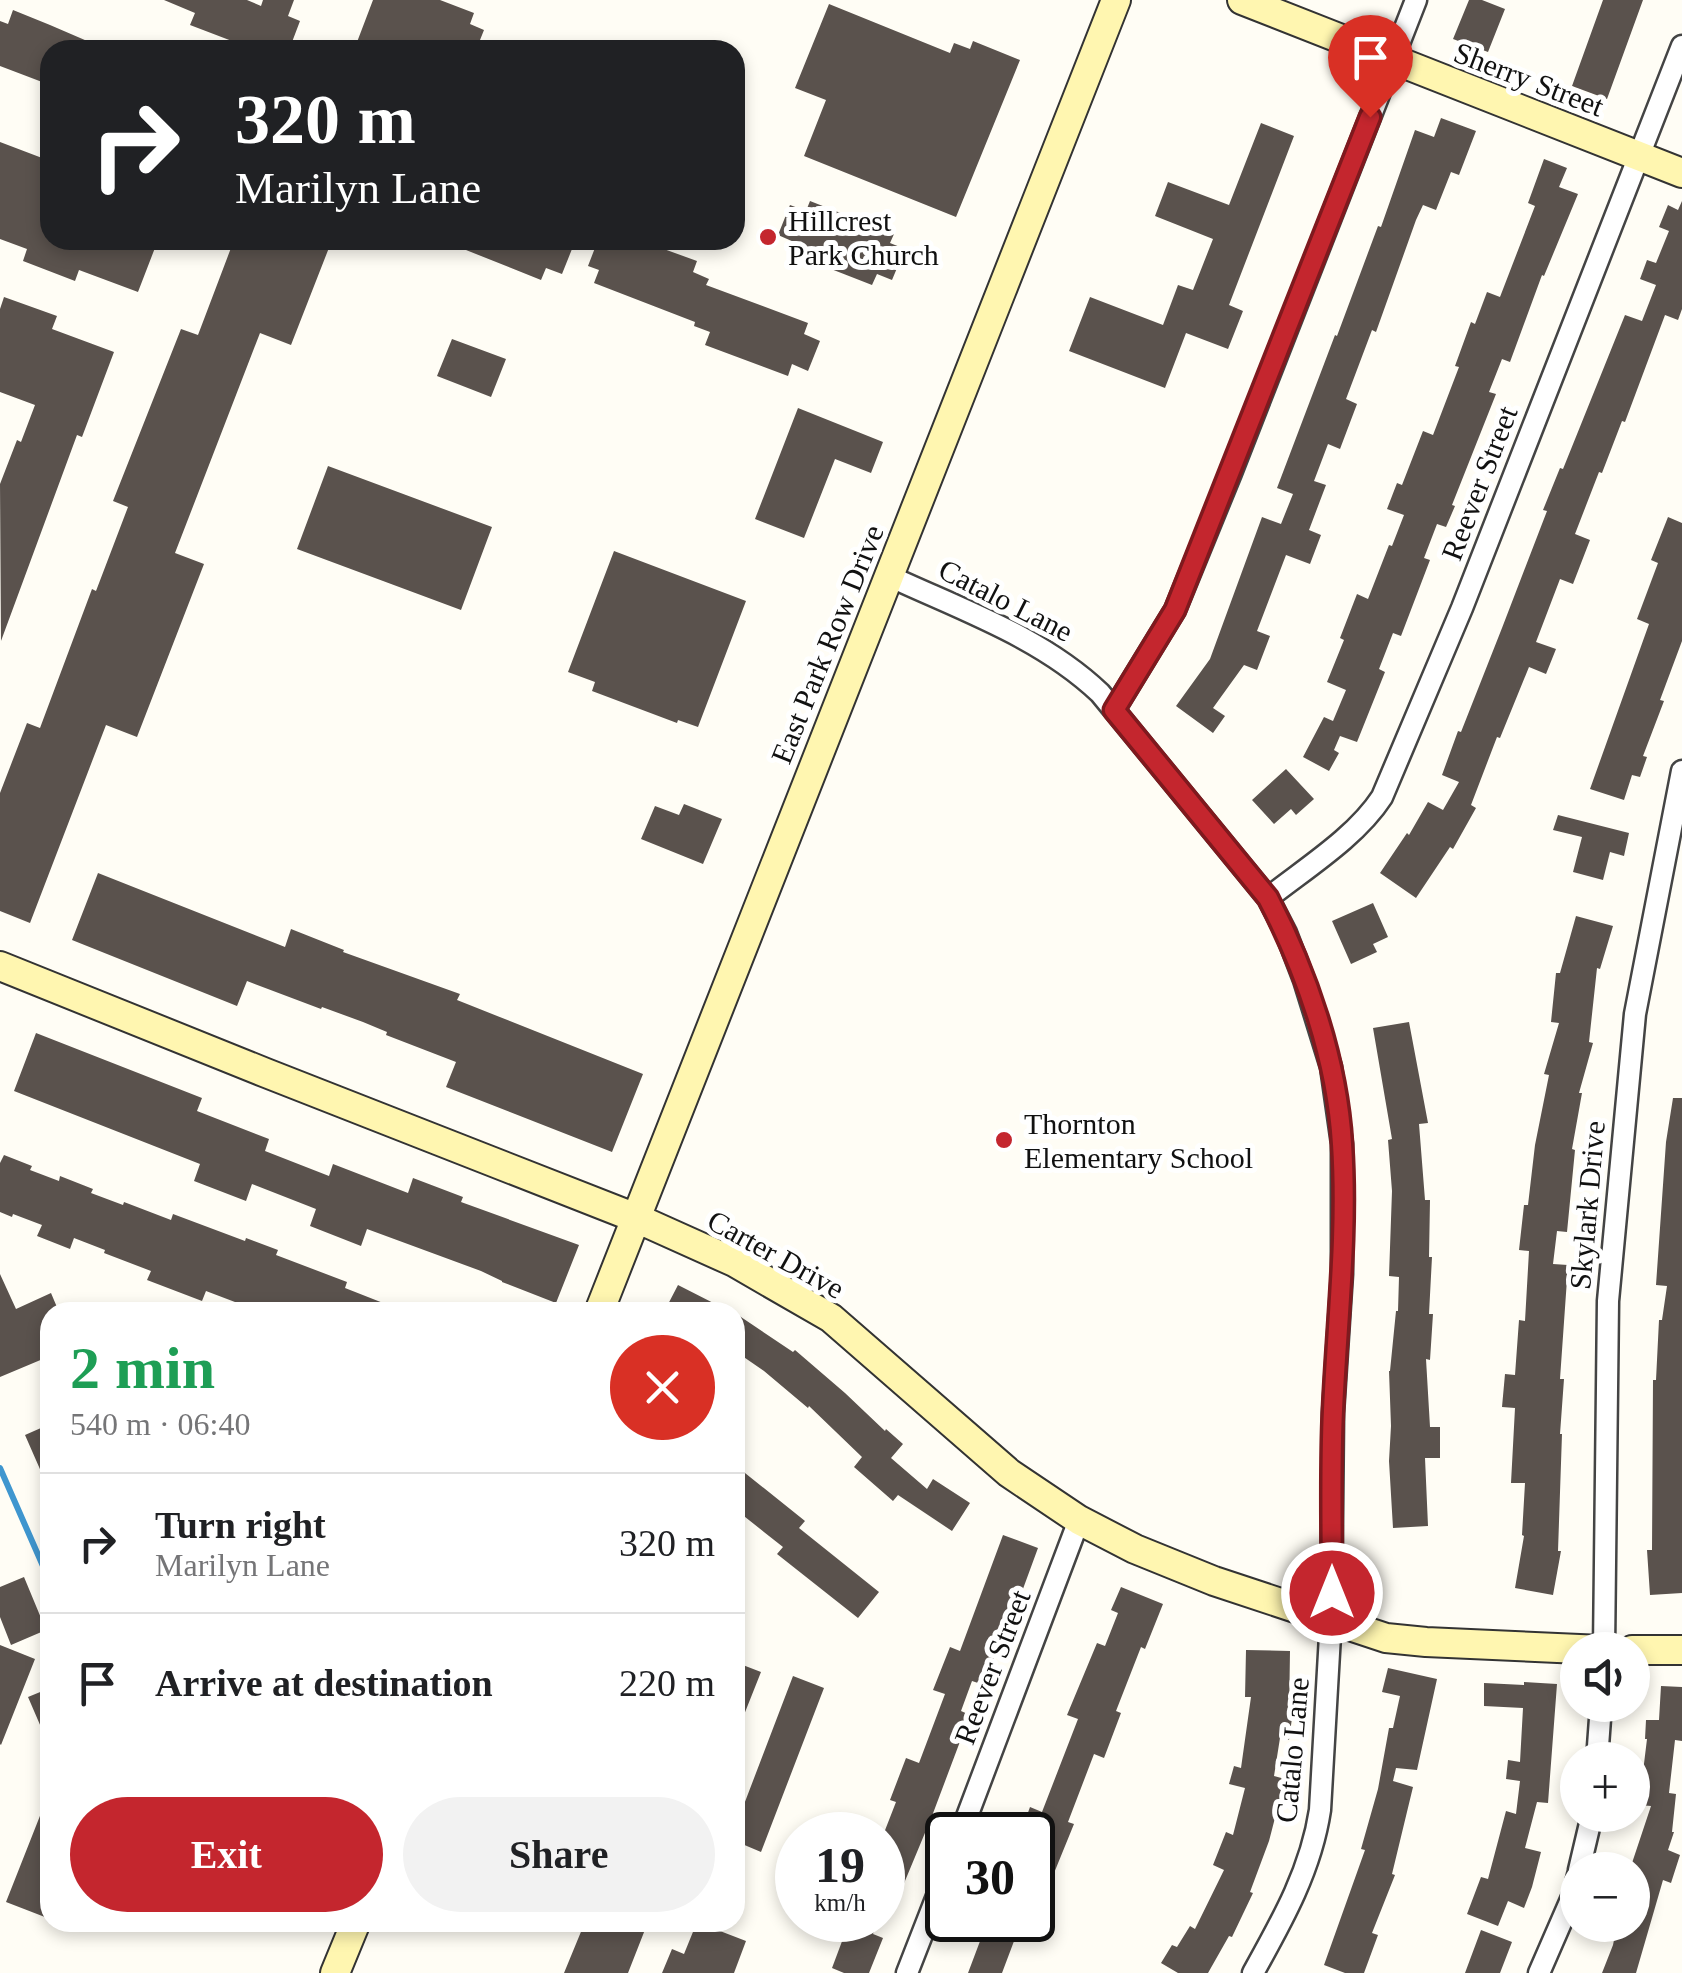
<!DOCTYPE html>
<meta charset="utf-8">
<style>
body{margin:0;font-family:Georgia,serif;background:#f2f2f2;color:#202124;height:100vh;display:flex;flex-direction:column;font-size:38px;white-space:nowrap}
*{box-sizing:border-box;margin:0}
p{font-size:32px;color:#757577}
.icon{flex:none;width:55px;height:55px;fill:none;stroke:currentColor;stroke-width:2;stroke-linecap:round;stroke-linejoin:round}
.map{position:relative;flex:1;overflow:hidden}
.drawer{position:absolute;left:40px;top:1302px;width:705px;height:630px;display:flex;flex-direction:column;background:#fff;border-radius:30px;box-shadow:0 5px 15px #0003}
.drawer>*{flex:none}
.top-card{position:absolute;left:40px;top:40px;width:705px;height:210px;border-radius:30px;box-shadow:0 5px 15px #0003;background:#202124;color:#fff;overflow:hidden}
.tools{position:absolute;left:1560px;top:1632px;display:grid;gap:20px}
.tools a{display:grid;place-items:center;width:90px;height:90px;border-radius:50%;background:#fff;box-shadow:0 5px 15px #0003;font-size:50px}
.speed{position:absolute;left:775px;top:1812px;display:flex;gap:20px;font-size:50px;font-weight:700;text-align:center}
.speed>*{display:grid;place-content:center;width:130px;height:130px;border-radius:50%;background:#fff;box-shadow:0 5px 15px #0003;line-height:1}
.speed small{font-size:25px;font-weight:400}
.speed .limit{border:5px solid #111;border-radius:15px;background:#fff;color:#111}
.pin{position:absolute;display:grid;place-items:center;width:85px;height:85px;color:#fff;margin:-102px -42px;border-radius:50% 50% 50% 0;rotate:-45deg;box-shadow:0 0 10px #0007}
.pin .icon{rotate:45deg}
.me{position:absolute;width:110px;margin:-55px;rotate:0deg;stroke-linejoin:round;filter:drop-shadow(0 0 8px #0008)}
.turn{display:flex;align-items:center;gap:35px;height:210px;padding:0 30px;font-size:45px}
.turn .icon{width:130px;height:130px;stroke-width:2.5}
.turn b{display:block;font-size:70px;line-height:85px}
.round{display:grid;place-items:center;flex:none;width:105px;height:105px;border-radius:52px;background:#f2f2f2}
.head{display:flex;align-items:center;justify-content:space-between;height:170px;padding:0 30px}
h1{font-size:60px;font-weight:600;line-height:75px;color:#1e9e55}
.button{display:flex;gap:20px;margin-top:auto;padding:20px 30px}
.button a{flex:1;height:115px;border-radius:60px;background:#c4262e;color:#fff;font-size:40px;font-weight:600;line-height:115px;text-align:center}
.button a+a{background:#f2f2f2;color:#202124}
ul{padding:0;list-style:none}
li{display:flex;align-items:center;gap:30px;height:140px;padding:0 30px;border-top:2px solid #e0e0e0}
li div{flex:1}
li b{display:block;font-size:38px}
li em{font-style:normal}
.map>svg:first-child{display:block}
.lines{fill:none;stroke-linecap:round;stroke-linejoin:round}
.stream{stroke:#3f96cf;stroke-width:6}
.building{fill:#5a524d}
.street-casing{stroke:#444;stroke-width:25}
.secondary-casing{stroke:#333;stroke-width:32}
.street{stroke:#fff;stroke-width:20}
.secondary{stroke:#fff6b0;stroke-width:28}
.route-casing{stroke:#7f191e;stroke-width:25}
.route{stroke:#c4262e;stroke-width:18}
.poi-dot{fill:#c4262e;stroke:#fff;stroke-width:4}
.labels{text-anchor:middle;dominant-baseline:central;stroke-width:10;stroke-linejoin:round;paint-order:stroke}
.street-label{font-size:30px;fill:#111;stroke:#fff}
.poi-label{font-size:30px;fill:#111;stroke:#fff;text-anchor:start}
</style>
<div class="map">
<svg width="1682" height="1973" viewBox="0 0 1682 1973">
<rect width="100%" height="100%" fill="#fffdf5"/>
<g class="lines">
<path class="stream" d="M0,1468L50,1582"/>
</g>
<path class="building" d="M164,0H247L261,6L263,0H294L288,16L300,21L289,50L277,45L275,50H244L245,46L190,25L195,13Z
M373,0H440L474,13L470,24L484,30L476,50H354Z
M1469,0H1482L1505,9L1488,52L1453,39Z
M1603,0H1643L1607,99L1572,86Z
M829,4L950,53L954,43L970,49L973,41L1020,60L956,217L804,156L826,100L795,88Z
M13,10L50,25L108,50H50V85L0,66V21L8,24Z
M1441,118L1476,131L1459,175L1451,172L1436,210L1423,205L1416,220L1376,332L1372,330L1346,399L1357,404L1340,449L1328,444L1314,481L1326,485L1309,530L1321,535L1310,564L1286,555L1257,631L1270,636L1257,670L1244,665L1213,708L1225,716L1213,733L1176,706L1210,659L1262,517L1281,524L1293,494L1277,488L1335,335L1337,336L1378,226L1381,227L1415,130L1434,137Z
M1261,123L1294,136L1229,305L1243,311L1228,349L1186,333L1165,388L1069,351L1090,297L1163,325L1178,285L1193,290L1213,239L1155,216L1168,182L1229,205Z
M0,142L50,161V240H158L138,292L79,270L75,281L23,261L27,249L0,239Z
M1544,159L1567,168L1559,187L1578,194L1544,276L1542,275L1510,362L1502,359L1489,392L1496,394L1452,505L1455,506L1446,527L1437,524L1424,558L1430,560L1401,636L1393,633L1379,669L1385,672L1357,742L1340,736L1334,750L1339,753L1329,771L1303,757L1324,717L1333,721L1346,690L1327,682L1344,640L1340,638L1357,594L1368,599L1389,545L1392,546L1404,515L1387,509L1397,483L1402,485L1423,431L1433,435L1459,367L1455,366L1471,322L1475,324L1487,292L1500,297L1535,206L1528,203Z
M810,201L894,234L890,243L905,249L892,280L877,274L872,285L790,253L794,242L778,235L790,205L806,211Z
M1682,201V309L1678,320L1665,315L1625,422L1622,421L1602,473L1599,472L1575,534L1590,540L1573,584L1560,579L1536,642L1556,649L1546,674L1529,667L1500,738L1497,737L1471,805L1476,808L1453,849L1450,847L1416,898L1380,873L1407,833L1409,835L1428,802L1443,810L1459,782L1442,775L1458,731L1461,732L1502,628L1547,511L1543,510L1560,468L1563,469L1625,315L1642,321L1656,285L1640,279L1647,260L1656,263L1669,231L1659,227L1668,205L1678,210Z
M234,240H332L291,345L260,333L175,553L204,564L137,737L106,725L30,923L0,911V793L27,723L40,728L92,589L96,591L128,507L113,501L181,329L198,335Z
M441,240H563L574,244L562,274L546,268L541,280Z
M598,240H639L697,261L693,272L709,279L706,285L808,323L804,334L820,341L808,371L792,364L788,376L705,345L710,332L694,326L695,322L594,283L599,270L588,266Z
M4,297L57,316L52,329L114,352L82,437L77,435L1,641L0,484L17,440L21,442L35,405L0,392V309Z
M452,339L506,359L491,397L437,376Z
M798,408L883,442L871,473L835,459L804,538L755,519Z
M328,466L492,527L461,610L297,549Z
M1668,517L1682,523V641L1660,700L1664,701L1643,756L1647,757L1640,777L1632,775L1624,800L1590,789L1649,624L1637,619L1658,563L1651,560Z
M614,551L746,601L698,727L678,720L677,723L592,691L595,682L568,672Z
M1286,769L1314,799L1296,815L1291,809L1274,824L1252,800Z
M684,804L722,819L703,864L641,839L655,806L679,815Z
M1558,815L1629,833L1624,856L1610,852L1603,880L1573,872L1582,837L1553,830Z
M98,873L285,947L291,929L344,950L343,952L460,994L457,1000L643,1074L612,1152L446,1087L456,1062L386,1035L387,1032L363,1022L322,1007L321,1009L247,981L237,1006L72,940Z
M1373,903L1388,937L1373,944L1377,952L1351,964L1332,921Z
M1576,916L1613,926L1600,969L1597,968L1589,1042L1593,1043L1579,1093H1582L1572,1149L1575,1150L1567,1232L1557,1231L1553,1264L1568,1265L1560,1379H1564L1560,1434H1562L1558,1551H1561L1553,1595L1515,1588L1524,1536L1522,1535L1525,1483H1511L1515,1408L1502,1407L1505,1374L1515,1375L1519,1320L1525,1321L1529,1251L1519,1250L1524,1205H1528L1535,1145L1549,1075L1544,1074L1559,1023L1551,1022L1556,973H1560Z
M1409,1022L1428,1123L1419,1124L1425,1200H1430L1429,1257H1432L1429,1314H1433L1430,1360L1426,1359L1430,1427H1440V1458H1425L1428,1526L1393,1528L1389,1461L1391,1426L1389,1371H1390L1396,1311H1398L1399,1277L1389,1276L1392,1191L1388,1140L1392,1139L1373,1028Z
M36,1033L202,1098L197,1111L269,1139L265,1151L329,1176L333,1164L408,1193L413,1178L463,1197L461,1202L579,1245L556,1303L502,1282V1281L481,1271L367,1229L361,1246L310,1226L316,1209L252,1184L246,1201L194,1181L200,1164L14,1091Z
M1673,1098H1682V1593L1650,1595L1647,1550H1652L1653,1380H1656L1659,1320H1662L1667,1286L1656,1285L1666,1142Z
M4,1155L32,1166L30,1170L59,1181L60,1176L93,1189L91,1193L123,1205L124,1202L171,1220L173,1214L245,1241L246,1238L278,1250L276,1255L347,1282L345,1288L406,1312H261L206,1291L202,1301L147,1280L151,1271L104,1253L105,1250L74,1238L70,1249L37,1236L42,1225L13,1214L12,1217L0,1212V1163Z
M0,1274L16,1309L51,1293L59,1312H50V1356L0,1377Z
M678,1285L731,1312H664Z
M735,1313L793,1352L795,1350L845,1393L885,1431L886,1429L903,1444L891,1458L927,1489L933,1479L970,1503L952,1531L898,1495L893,1501L854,1467L862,1457L809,1406L808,1408L764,1371L735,1351Z
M50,1424V1492L25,1435Z
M735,1465L805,1521L799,1528L879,1592L858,1618L777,1554L783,1547L735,1509Z
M1003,1535L1038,1548L1020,1597L1017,1596L984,1685L972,1681L961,1711L970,1715L932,1816L895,1905L882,1900V1838L896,1802L890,1800L906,1758L919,1763L945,1694L933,1690L950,1647L960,1651Z
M24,1577L46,1630L11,1645L0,1617V1587Z
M1121,1587L1163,1604L1145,1649L1141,1647L1116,1711L1121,1713L1104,1758L1094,1754L1068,1822L1074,1824L1032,1927V1835L1021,1832L1030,1807L1042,1812L1078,1719L1067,1715L1097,1643L1105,1646L1118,1613L1111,1610Z
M0,1645L35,1659L1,1745L0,1744Z
M1246,1650L1290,1651L1289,1717L1292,1718L1289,1740L1280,1738L1274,1776L1285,1779L1269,1841L1250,1892L1253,1893L1232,1937L1229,1936L1208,1973H1178L1161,1963L1172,1945L1177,1947L1190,1926L1195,1929L1224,1870L1213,1865L1226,1832L1233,1835L1245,1788L1229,1784L1234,1766L1241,1768L1251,1697H1245Z
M735,1662L761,1672L736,1735H735Z
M1388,1668L1437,1679L1417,1770L1396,1768L1393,1781L1413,1787L1392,1874L1395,1875L1372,1933L1378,1935L1364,1973H1345L1324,1965L1365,1850L1361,1849L1378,1789L1389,1728H1393L1400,1696L1382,1692Z
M793,1676L824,1688L761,1852L735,1841V1828Z
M1524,1682L1557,1684L1548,1803L1537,1802L1525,1848L1541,1852L1532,1887L1524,1908L1508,1901L1498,1926L1467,1914L1481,1877L1488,1879L1506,1811L1516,1814L1520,1781L1506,1779L1508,1760L1520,1762L1523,1708L1484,1706V1683L1524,1685Z
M1661,1686L1682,1687V1741L1675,1740L1669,1793L1676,1794L1672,1832H1674L1668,1850L1680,1855L1671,1883L1663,1880L1636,1973H1602L1613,1945L1617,1925H1632V1870L1630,1869L1651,1806L1639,1805L1647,1739H1645L1646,1720H1659Z
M50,1688V1748L28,1697Z
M49,1793L50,1794V1919L6,1902Z
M850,1920H878L873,1934L883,1938L869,1973H844L832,1968Z
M988,1920H1022L1002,1973H968Z
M585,1922H648L628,1973H564Z
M697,1922H723L720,1931L746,1941L734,1973H662L672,1949L684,1954Z
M1481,1930L1512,1942L1500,1973H1465Z"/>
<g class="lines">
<g class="street-casing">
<path id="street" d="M889,576C962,610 1041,637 1100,693L1268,898L1286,933L1304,980L1331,1067L1342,1144V1274L1333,1413L1331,1618L1320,1810C1311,1870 1282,1921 1253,1973
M1114,710L1175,610L1231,473L1416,0
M1268,898C1306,868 1356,837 1382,797L1462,608L1682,46
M1604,1650L1608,1301L1635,1014L1682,771
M1597,1760L1601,1705
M960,1835L1079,1520
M1579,1870L1592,1815
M907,1973L948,1868
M1539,1973L1573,1895L1578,1875"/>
</g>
<g class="secondary-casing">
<path id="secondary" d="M1242,0L1682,173
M0,966L266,1073L636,1218L734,1262L831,1318L1009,1473L1079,1520L1135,1549L1214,1581L1386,1638L1426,1642L1602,1650
M599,1312L1116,0
M1632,1650H1682
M335,1973L356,1922"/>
</g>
<use href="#street" class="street"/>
<use href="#secondary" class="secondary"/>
</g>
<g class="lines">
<g class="route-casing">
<path id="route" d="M1332,1593C1332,1532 1330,1471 1333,1410C1337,1322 1348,1233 1342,1144C1337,1060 1307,973 1268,898L1114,710L1175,610L1370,117"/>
</g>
<use href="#route" class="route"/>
</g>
<g class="poi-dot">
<circle cx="768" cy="237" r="10"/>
<circle cx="1004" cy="1140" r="10"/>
</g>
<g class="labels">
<g class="street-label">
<text transform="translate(1529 79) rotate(21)">Sherry Street</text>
<text transform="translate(1479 483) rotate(-69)">Reever Street</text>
<text transform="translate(1006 600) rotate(27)">Catalo Lane</text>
<text transform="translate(827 644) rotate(-68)">East Park Row Drive</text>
<text transform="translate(1587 1205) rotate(-85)">Skylark Drive</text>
<text transform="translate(776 1254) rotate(29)">Carter Drive</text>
<text transform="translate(992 1667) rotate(-69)">Reever Street</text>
<text transform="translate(1292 1750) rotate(-85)">Catalo Lane</text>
</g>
<g class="poi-label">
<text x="788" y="220">Hillcrest<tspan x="788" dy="34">Park Church</tspan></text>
<text x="1024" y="1123">Thornton<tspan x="1024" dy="34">Elementary School</tspan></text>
</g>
</g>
</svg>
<div class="tools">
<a><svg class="icon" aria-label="sound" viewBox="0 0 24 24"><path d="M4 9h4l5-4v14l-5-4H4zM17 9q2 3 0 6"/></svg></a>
<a>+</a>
<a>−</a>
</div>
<div class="speed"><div>19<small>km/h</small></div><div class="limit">30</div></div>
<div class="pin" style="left:1370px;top:117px;background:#d93025"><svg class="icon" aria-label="arrive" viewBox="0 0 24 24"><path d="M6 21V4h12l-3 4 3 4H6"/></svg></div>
<svg class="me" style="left:1332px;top:1593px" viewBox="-20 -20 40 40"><circle r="17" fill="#c4262e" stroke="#fff" stroke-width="3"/><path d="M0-11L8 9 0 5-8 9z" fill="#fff"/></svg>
<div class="top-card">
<div class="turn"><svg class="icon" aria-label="right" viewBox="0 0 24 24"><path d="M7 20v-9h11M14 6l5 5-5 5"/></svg><div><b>320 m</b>Marilyn Lane</div></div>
</div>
<section class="drawer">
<div class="head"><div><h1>2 min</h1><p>540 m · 06:40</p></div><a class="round" style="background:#d93025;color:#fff"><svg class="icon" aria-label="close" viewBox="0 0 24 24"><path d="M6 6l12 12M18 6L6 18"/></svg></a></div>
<ul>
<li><svg class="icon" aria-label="right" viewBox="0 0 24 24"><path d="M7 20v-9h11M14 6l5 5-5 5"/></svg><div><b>Turn right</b><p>Marilyn Lane</p></div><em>320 m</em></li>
<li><svg class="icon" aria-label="arrive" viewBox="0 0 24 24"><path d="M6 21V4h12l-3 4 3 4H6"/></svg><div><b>Arrive at destination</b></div><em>220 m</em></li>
</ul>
<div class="button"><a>Exit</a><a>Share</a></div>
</section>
</div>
